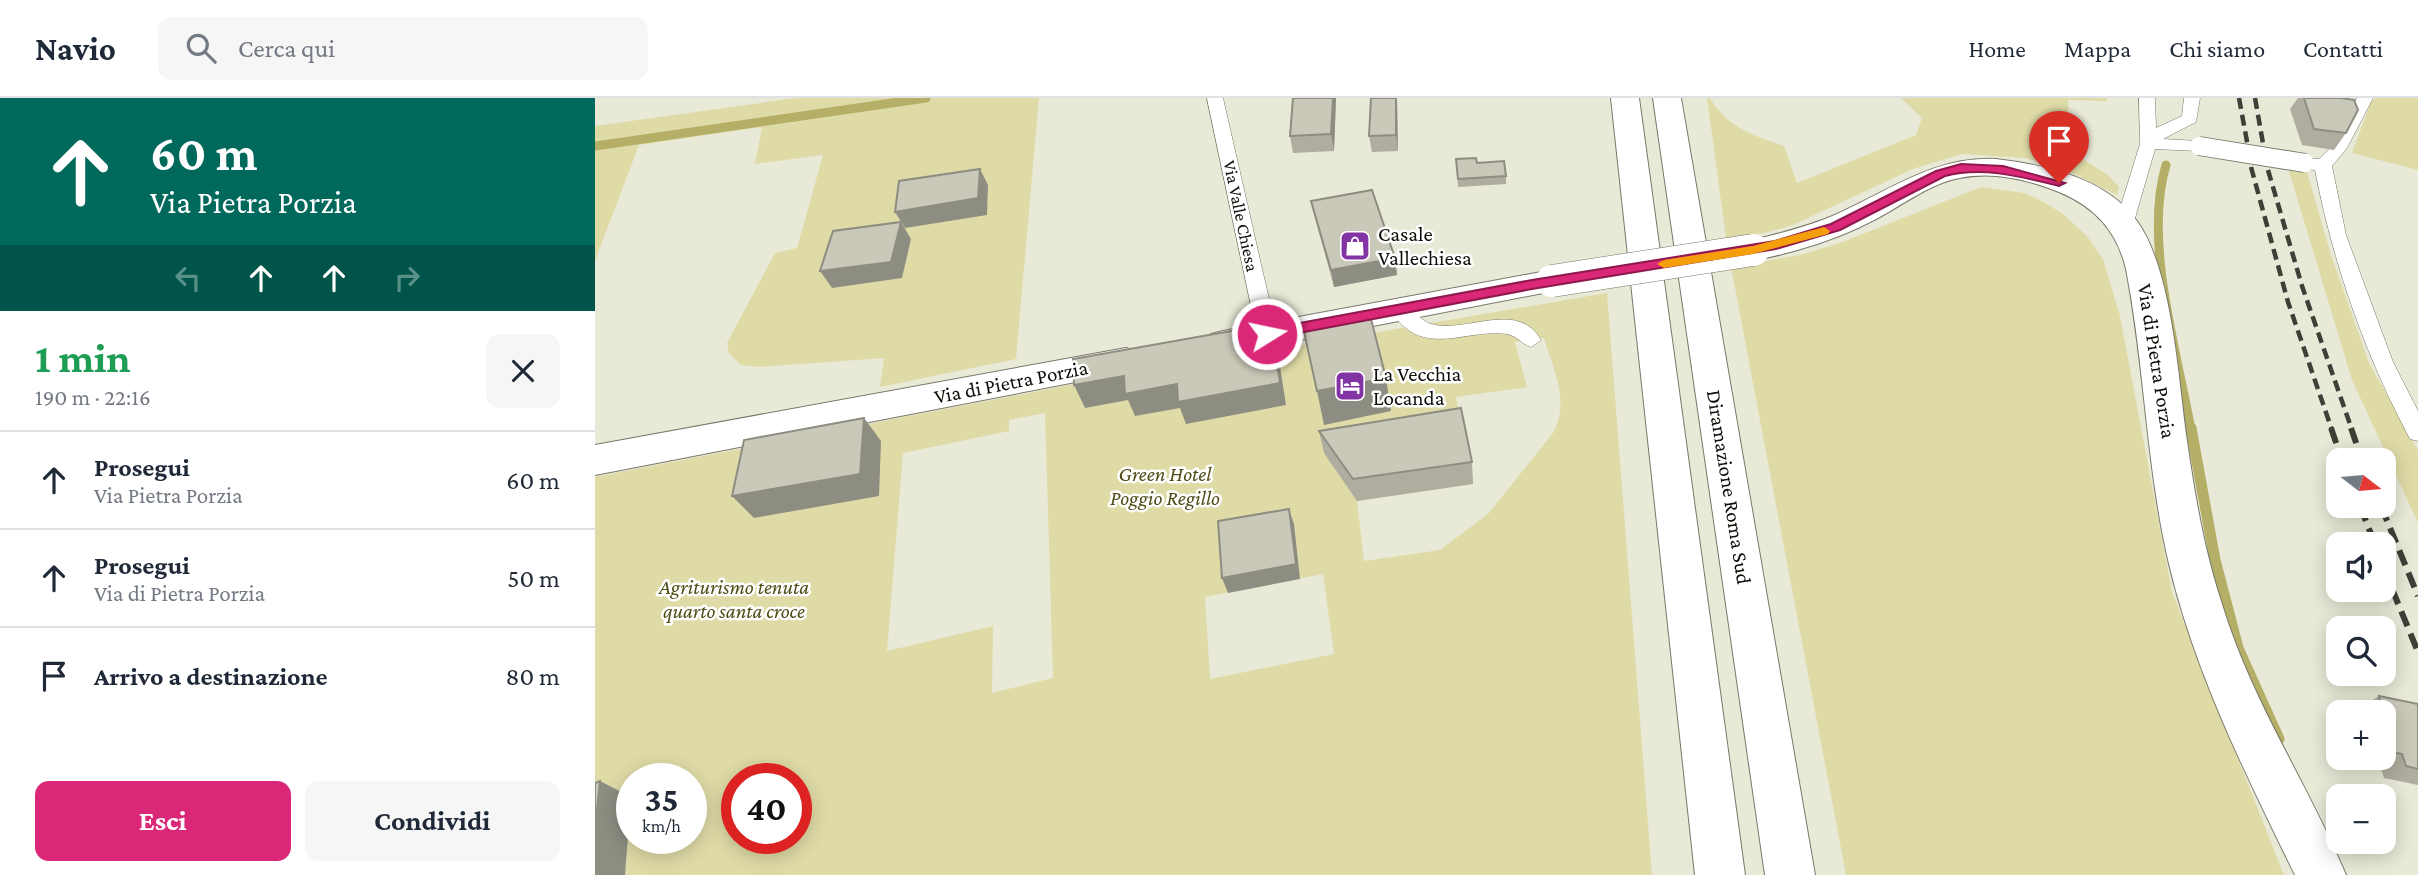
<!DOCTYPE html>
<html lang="it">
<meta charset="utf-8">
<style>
body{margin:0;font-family:"Crimson Pro",serif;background:#f6f6f7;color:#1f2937;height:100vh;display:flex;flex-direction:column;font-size:26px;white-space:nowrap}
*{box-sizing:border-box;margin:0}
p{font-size:23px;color:#747a83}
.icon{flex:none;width:38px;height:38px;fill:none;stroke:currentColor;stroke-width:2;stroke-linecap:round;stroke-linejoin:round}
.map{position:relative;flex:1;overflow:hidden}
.drawer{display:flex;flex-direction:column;background:#fff;width:595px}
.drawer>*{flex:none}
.banner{background:#00695c;color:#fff;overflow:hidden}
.needle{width:46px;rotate:106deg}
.controls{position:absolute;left:1731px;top:350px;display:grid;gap:14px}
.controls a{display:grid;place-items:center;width:70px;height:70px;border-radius:14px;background:#fff;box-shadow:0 4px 18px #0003;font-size:35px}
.speed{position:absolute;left:21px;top:665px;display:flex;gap:14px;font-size:35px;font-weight:700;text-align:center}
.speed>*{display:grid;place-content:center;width:91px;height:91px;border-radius:50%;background:#fff;box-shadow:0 4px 18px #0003;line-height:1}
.speed small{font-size:18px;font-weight:400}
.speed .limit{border:10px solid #d22;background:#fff;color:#111}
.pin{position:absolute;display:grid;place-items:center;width:60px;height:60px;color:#fff;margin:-72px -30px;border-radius:50% 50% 50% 0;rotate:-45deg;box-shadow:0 0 7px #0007}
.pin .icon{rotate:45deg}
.me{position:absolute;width:77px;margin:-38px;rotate:80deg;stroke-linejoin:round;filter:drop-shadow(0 0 5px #0008)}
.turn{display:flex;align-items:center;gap:24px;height:147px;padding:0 35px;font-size:32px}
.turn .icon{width:91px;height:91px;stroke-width:2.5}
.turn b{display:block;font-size:49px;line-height:60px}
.lanes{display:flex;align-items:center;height:66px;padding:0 35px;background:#0003;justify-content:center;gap:35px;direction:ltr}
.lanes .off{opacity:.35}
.round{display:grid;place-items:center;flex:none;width:74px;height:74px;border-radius:14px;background:#f6f6f7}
.overview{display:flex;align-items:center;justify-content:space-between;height:119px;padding:0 35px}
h1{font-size:42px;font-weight:700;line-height:52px;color:#1e9e55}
.button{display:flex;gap:14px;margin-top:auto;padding:14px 35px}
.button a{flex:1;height:80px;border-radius:14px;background:#db2777;color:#fff;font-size:28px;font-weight:700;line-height:80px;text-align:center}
.button a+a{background:#f6f6f7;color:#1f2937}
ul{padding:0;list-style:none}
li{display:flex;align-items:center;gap:21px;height:98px;padding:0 35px;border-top:2px solid #e0e1e3}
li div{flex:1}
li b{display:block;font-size:26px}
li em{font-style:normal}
header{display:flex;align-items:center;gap:42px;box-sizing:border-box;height:98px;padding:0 35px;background:#fff;border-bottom:2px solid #e0e1e3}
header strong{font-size:33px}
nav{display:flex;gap:38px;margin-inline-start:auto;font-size:24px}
.search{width:490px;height:63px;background:#f6f6f7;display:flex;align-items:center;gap:18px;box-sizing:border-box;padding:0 24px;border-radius:14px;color:#747a83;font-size:26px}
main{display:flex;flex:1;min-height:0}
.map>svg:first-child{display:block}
.green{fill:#dfdba7;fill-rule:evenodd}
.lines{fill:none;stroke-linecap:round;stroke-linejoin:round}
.stream-far1{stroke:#b4ae67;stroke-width:9}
.stream{stroke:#b4ae67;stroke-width:11}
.service-casing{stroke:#79786a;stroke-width:1}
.tertiary-casing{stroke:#79786a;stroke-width:2}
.motorway-casing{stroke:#79786a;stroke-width:2}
.service{fill:#fff;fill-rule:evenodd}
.tertiary{fill:#fff;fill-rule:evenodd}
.motorway{fill:#fff;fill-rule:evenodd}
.rail-far1{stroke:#3f3f37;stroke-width:4.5;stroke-dasharray:11 6;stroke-linecap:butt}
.rail{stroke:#3f3f37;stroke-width:6;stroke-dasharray:16 8;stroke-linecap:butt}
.service-bridge-casing{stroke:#79786a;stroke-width:20;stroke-linecap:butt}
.tertiary-bridge-casing{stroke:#79786a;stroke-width:33;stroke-linecap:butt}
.service-bridge{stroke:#fff;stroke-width:18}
.tertiary-bridge{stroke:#fff;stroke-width:32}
.wall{fill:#aead9f}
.shaded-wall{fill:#8d8d82}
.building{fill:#cac9b9;stroke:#8d8d82;stroke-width:2}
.route{fill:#db2777;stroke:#8e194d;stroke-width:2}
.slow{fill:#f59e0b}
.labels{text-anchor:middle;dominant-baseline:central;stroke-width:5;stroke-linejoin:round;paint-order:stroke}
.far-street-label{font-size:18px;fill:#0f0e09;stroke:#fff}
.poi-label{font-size:21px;fill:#0f0e09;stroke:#fff;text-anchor:start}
.street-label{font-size:21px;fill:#0f0e09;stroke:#fff}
.park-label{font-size:21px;font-style:italic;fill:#524d17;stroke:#fff}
</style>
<header>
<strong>Navio</strong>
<div class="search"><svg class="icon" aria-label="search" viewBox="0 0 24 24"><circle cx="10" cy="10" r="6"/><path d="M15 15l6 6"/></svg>Cerca qui</div>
<nav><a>Home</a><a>Mappa</a><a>Chi siamo</a><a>Contatti</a></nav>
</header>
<main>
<section class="drawer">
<div class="banner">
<div class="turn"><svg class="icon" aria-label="ahead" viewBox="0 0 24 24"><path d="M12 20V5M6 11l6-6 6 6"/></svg><div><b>60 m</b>Via Pietra Porzia</div></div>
<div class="lanes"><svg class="icon off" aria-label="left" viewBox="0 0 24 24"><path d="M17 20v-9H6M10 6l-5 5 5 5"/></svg><svg class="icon" aria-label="ahead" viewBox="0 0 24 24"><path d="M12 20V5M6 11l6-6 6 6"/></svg><svg class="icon" aria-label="ahead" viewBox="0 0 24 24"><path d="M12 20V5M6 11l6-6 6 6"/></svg><svg class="icon off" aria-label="right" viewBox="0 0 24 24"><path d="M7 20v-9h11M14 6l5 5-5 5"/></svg></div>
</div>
<div class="overview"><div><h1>1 min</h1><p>190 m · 22:16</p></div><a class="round"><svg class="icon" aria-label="close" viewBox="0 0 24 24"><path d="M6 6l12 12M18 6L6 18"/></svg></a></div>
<ul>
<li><svg class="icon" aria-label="ahead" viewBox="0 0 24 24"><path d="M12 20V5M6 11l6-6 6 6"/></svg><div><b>Prosegui</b><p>Via Pietra Porzia</p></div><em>60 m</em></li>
<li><svg class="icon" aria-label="ahead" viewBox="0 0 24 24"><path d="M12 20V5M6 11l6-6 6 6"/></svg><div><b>Prosegui</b><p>Via di Pietra Porzia</p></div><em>50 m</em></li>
<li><svg class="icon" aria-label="arrive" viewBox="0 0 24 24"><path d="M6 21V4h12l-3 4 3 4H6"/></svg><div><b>Arrivo a destinazione</b></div><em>80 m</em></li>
</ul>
<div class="button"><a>Esci</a><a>Condividi</a></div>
</section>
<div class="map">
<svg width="1823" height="777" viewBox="0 0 1823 777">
<rect width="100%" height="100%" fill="#e9e9d8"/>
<path class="green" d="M201,0H444L421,261L285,289L289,260L165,269L146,267L134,255L132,245L180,155L202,150L228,57L160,66L167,29L44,47L0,163V28Z
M1112,0H1115C1133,30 1157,37 1189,48L1202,85L1321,37L1327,20L1306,0H1512V3L1473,2L1474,42L1471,50L1514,78L1524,89L1522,97L1469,71L1430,60L1367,56L1318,71L1198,127L1169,135L1131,140Z
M1781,0H1823V72L1757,55L1776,4Z
M1693,70H1711L1736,157L1774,265L1823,352V425L1757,282Z
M1386,89L1429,95L1445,102L1468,116L1492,138L1508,161L1525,218L1577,494L1689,777H1251L1136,169L1205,157L1245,145Z
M1012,195L1057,777H0V379L490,284ZM949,240C959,273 975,304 958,335L893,416L845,452L769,463L762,403L878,386L861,299L932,289L920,244ZM450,315L458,580L397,595L398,528L292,553L308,355L414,333V322ZM728,476L739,556L615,581L610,499ZM37,681H96V740H37ZM142,681H201V740H142Z"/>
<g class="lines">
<path class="stream-far1" d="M0,48L331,0
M1571,67C1548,143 1582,253 1596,332"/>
<path class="stream" d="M1596,330L1620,462L1643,550L1684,641"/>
<g class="service-casing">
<path id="service" d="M612,0H628L682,236L672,243L662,236Z
M1544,0H1560L1561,30L1587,18L1589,0H1605L1601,24L1568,41L1604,43L1612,48L1604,53L1560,51L1538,127L1529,133L1520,127L1545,46Z
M1762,0H1778L1752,50L1737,68L1751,137L1798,264L1823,313V343L1815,341C1770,257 1738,165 1720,72L1707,70L1704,66L1713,61H1724L1737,48Z
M805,204C818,208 823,222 836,226C871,236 923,201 946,242L936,249C927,246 922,238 912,236C869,230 826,263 795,211Z"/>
</g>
<g class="tertiary-casing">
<path id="tertiary" d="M1401,61C1451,67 1511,80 1542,123C1578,173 1583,282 1592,343C1600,398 1609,451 1626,503C1655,601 1712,684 1751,777H1700C1651,677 1600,575 1574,466C1551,369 1550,268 1531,171C1522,133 1500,109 1464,94C1434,82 1397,73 1365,80C1336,85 1309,106 1283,120C1257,134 1228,145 1199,153C1182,157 1164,164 1147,159L1142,152L1147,145C1177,137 1206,131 1235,119C1292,95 1337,58 1401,61Z
M957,172L969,175L973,183L969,191L628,257L616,254L611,245L616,236L628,233Z
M531,250L543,254L548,263L543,272L0,377V347Z"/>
</g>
<g class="motorway-casing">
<path id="motorway" d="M1016,0H1044L1150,777H1100Z
M1058,0H1086L1220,777H1170Z"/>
</g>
<use href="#service" class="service"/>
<use href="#tertiary" class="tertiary"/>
<use href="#motorway" class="motorway"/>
<path class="rail-far1" d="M1644,0L1653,49
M1660,0L1669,51
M1656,69L1693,204L1737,332
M1673,72L1707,188L1757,332"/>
<path class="rail" d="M1736,330L1747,362
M1756,330L1767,362
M1765,408L1780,446
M1786,408L1823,498
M1788,469L1823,554"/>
<g class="service-bridge-casing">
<path id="service-bridge" d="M1604,48L1710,65"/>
</g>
<g class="tertiary-bridge-casing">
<path id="tertiary-bridge" d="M957,183L1158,152"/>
</g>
<use href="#service-bridge" class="service-bridge"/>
<use href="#tertiary-bridge" class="tertiary-bridge"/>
</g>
<path class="wall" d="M741,0L739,53L698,55L695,38Z
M776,0H802L803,53L777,54L774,38Z
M1703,0H1746L1751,35L1739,52L1707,47L1695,11Z
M861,61L911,78V86L863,89Z
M716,103L800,160L802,177L739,189L720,120Z
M724,333L877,364L878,386L762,403L729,355Z
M1784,598L1823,606V687L1789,680L1785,668L1766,664L1765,660H1788V614H1765L1764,611Z"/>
<path class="shaded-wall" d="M738,0H741L739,53L736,36Z
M801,0H802V6L803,53L801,37Z
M385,71L393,87L392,117L310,130L300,114Z
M306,124L316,141L307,180L237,190L225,173Z
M800,160L802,177L739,189L736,172Z
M676,226L682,249L691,307L591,326L585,310L540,318L533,302L490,310L479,287L529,278L582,286Z
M791,280L796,313L729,327L722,293Z
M269,320L286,343L284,398L159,420L137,398Z
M694,411L699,426L705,481L633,495L627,480Z
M5,683L36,699L30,777H0V730Z"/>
<path class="building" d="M698,0H738L736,36L695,38Z
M776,0H801V37L774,38Z
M1709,0H1746L1759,2L1763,12L1751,35L1719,31Z
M881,60L882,65L909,63L911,78L863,81L861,61Z
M385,71L383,100L300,114L304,83Z
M777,92L800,160L736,172L716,103Z
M306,124L296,164L225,173L238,133Z
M775,217L791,280L722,293L708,229Z
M676,226L685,285L583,304L582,286L530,296L529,278L479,287L478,261Z
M866,310L877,364L758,381L724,333Z
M269,320L265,376L137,398L149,342Z
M694,411L701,466L627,480L623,423Z
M1784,598L1823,606V671L1811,668L1807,656L1788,652V619L1790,620Z
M5,683L0,730V685Z"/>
<path class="route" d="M1366,66L1408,68L1470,85L1464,88C1427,79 1388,68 1350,78L1245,132L1181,151L937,191L672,241L665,236L672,231L937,182L1180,143L1236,126L1341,73Z"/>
<path class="slow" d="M1229,129L1235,133L1233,136L1158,156L1069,170L1062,166L1069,162L1158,148Z"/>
<defs>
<g id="shop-square" transform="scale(1.575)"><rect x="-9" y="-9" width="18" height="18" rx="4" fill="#8334a4" stroke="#fff"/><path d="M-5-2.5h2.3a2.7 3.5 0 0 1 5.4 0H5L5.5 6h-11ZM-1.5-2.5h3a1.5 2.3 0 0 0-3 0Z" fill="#fff"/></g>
<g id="hotel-square" transform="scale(1.575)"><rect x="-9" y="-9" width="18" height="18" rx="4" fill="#8334a4" stroke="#fff"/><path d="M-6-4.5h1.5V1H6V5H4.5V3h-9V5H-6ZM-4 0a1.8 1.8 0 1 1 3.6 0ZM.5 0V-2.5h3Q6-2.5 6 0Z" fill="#fff"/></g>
</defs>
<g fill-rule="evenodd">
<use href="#shop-square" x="760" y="148"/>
<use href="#hotel-square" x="755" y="288"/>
</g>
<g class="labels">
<g class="far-street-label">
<text transform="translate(646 118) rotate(78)">Via Valle Chiesa</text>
</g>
<g class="poi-label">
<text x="783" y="136">Casale<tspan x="783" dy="24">Vallechiesa</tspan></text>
<text x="778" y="276">La Vecchia<tspan x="778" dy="24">Locanda</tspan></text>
</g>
<g class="street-label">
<text transform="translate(1562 263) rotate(81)">Via di Pietra Porzia</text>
<text transform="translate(416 284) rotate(-11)">Via di Pietra Porzia</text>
<text transform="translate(1134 389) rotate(81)">Diramazione Roma Sud</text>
</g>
<g class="park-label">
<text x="570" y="376">Green Hotel<tspan x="570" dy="24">Poggio Regillo</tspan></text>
<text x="139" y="489">Agriturismo tenuta<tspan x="139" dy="24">quarto santa croce</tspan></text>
</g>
</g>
</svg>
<div class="controls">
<a><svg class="needle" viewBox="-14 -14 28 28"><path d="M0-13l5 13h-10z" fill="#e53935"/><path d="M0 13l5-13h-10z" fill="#747a83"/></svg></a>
<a><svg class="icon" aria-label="sound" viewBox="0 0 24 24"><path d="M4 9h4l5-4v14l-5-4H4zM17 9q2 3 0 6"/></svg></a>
<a><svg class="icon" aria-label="search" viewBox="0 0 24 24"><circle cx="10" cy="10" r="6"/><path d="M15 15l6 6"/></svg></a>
<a>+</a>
<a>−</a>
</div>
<div class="speed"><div>35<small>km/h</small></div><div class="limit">40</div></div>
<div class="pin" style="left:1464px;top:85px;background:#d93025"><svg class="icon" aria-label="arrive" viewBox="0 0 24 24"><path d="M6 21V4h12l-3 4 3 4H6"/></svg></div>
<svg class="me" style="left:672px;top:236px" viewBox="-20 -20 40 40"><circle r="17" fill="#db2777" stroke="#fff" stroke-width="3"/><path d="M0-11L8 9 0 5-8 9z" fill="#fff"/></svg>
</div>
</main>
